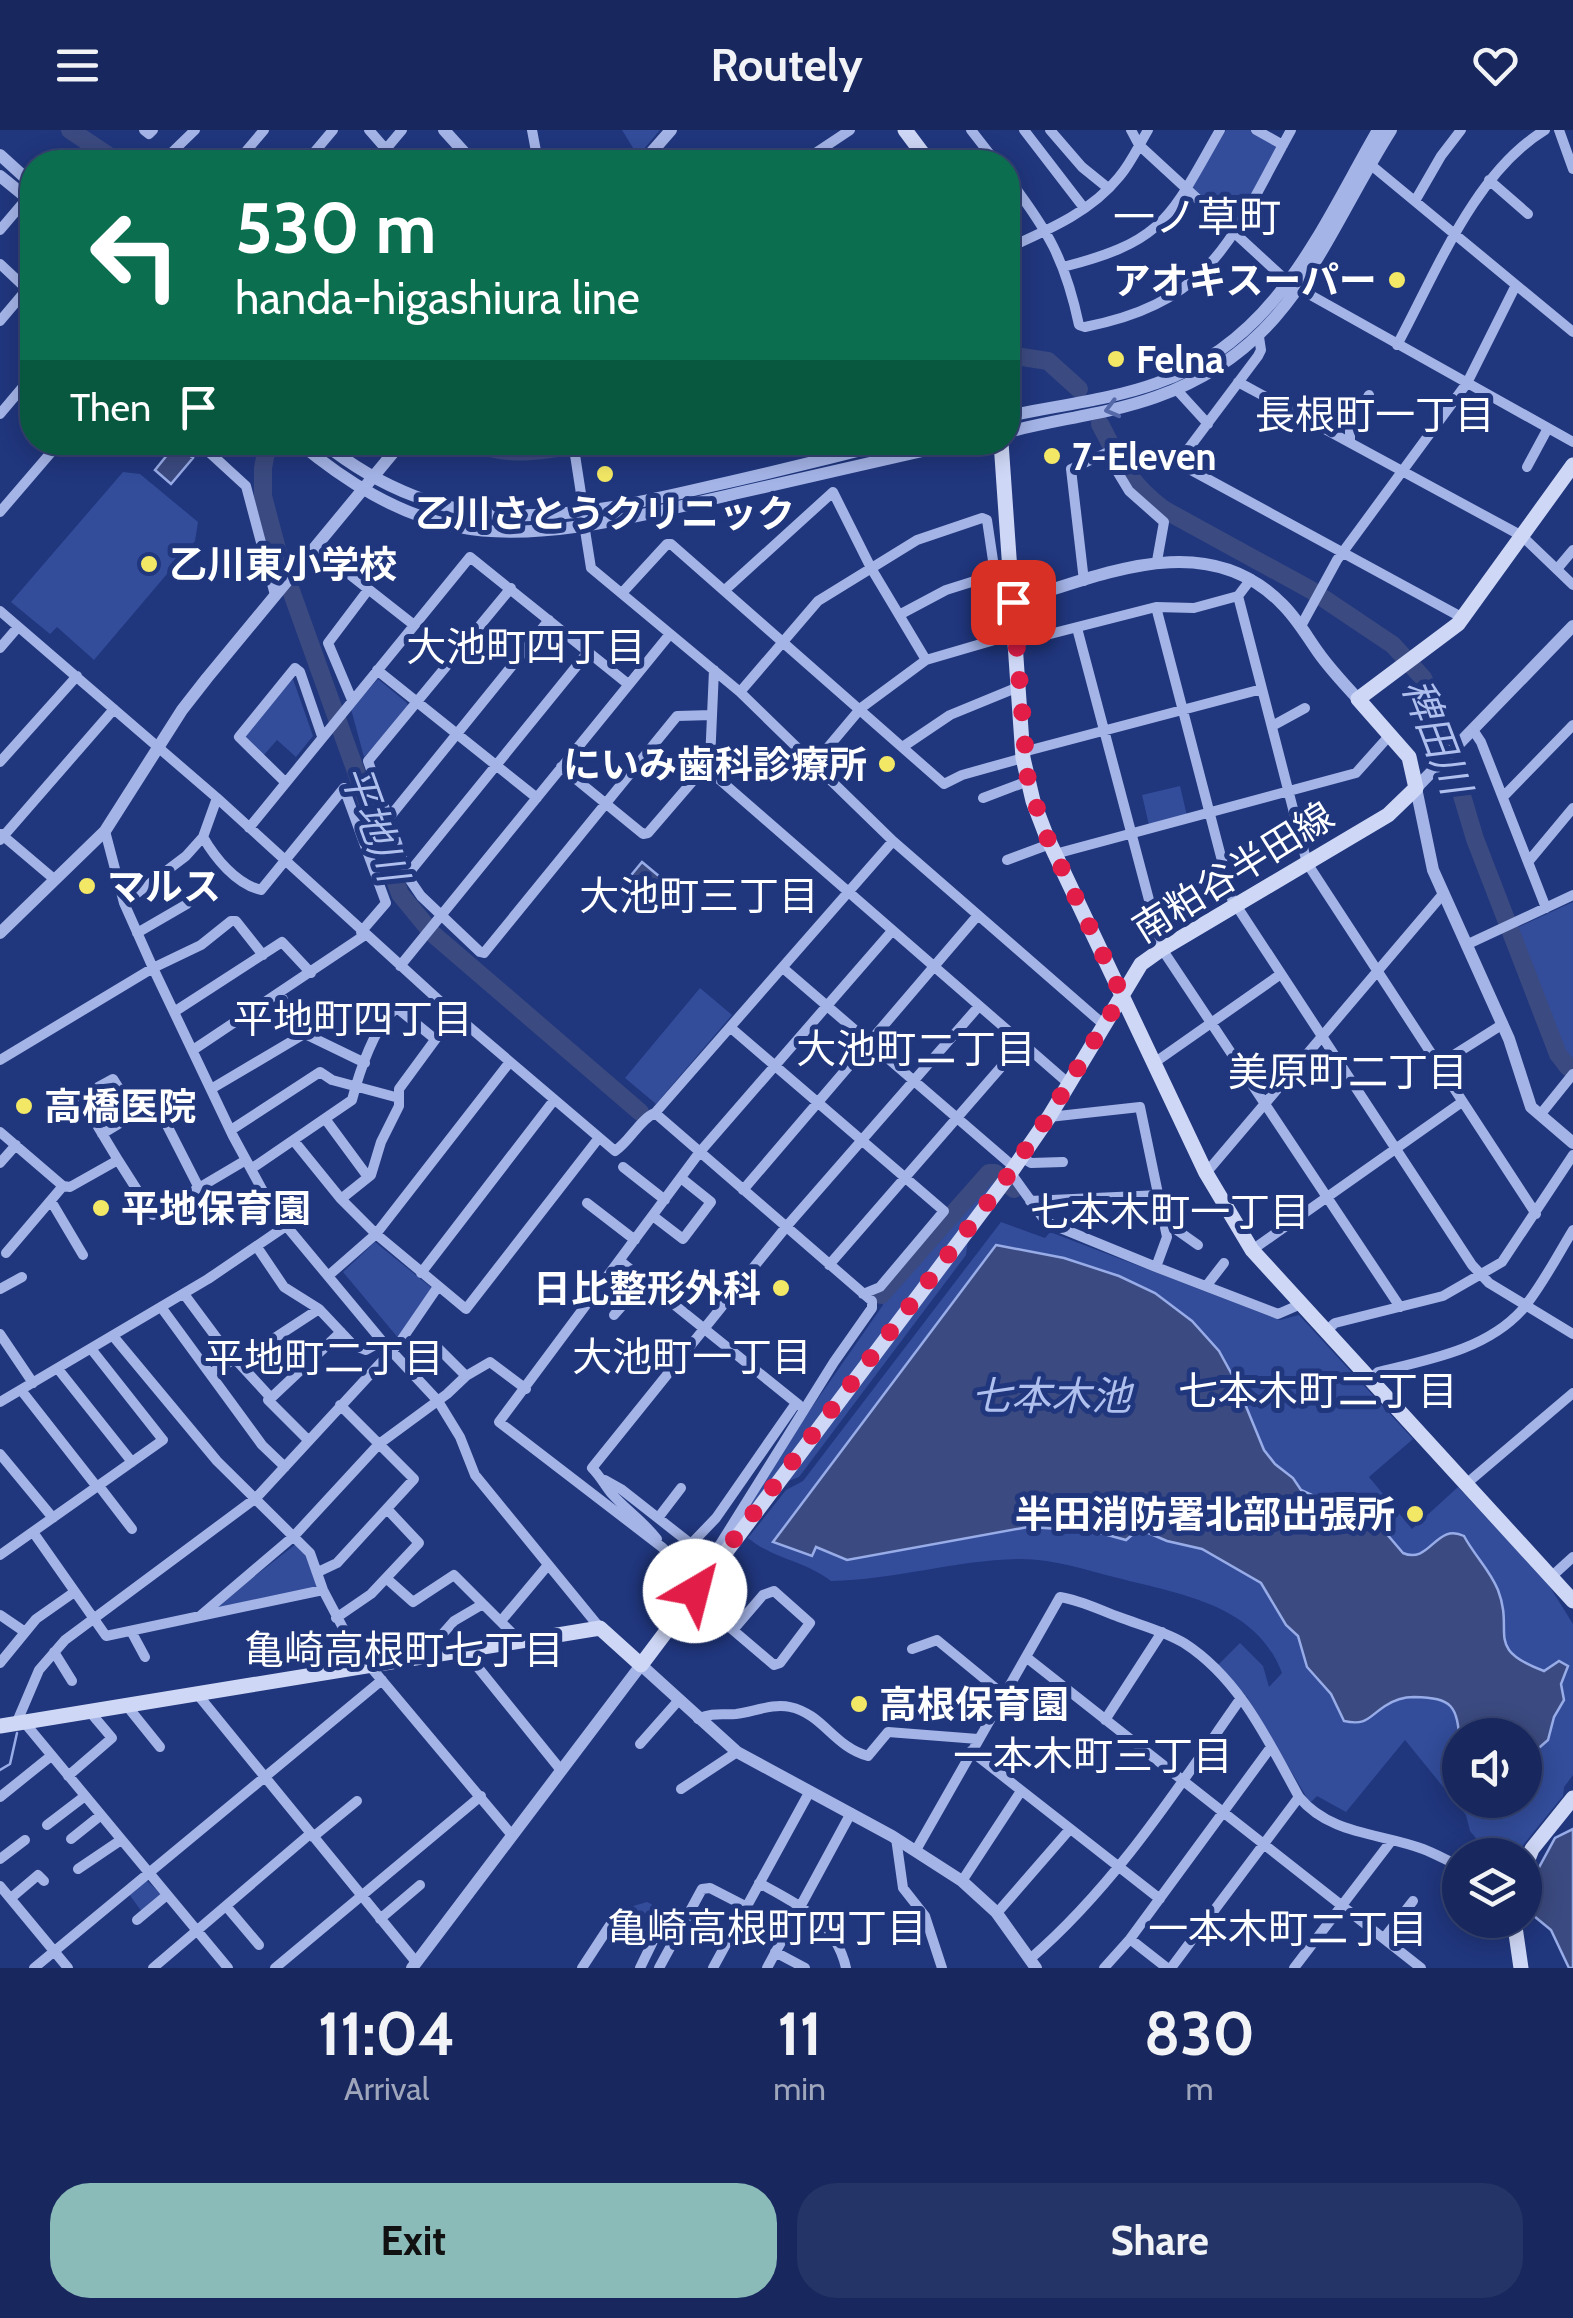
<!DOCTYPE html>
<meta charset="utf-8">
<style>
body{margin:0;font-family:Cabin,"Noto Sans JP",sans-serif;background:#253467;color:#f1f3f6;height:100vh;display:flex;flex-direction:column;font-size:38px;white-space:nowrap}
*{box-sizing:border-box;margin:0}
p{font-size:32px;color:#9fa6bc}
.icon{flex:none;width:55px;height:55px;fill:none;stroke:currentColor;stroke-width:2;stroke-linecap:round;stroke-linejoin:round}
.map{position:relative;height:1838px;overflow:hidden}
.panel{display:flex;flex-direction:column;background:#18285e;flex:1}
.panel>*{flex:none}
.hud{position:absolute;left:20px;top:20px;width:1000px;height:305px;border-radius:40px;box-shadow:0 5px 25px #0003,0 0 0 2px #364473;background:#0b6e4f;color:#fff;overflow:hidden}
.buttons{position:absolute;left:1442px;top:1588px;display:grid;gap:20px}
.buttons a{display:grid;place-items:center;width:100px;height:100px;border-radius:50%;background:#18285e;box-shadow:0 5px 25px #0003,0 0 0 2px #364473;font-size:50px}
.pin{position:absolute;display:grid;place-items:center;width:85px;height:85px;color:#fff;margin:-42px;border-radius:20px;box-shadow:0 5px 15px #0006}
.me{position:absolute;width:110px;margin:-55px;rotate:37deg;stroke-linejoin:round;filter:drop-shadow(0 0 8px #0008)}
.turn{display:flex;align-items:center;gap:35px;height:210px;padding:0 50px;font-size:45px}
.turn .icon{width:130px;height:130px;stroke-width:2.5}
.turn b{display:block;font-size:70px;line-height:85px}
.then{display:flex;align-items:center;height:95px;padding:0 50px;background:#0003;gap:20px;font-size:38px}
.eta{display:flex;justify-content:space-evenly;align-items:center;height:170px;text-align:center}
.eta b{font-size:60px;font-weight:700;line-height:70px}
.button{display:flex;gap:20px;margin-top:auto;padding:20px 50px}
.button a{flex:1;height:115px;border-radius:40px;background:#8bbbb9;color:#111;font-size:40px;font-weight:700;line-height:115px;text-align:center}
.button a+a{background:#253467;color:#f1f3f6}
header{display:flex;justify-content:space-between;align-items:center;height:130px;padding:0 50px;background:#18285e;font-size:45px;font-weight:700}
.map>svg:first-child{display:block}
.green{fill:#334d9b;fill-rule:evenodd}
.water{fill:#3b4a80;stroke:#98ace8;stroke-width:2.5}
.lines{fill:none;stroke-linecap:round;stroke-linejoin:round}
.stream{stroke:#98ace8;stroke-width:2.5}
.river{stroke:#3b4a80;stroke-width:18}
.minor{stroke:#a4b4e7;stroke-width:10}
.tertiary{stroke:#a4b4e7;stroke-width:12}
.secondary{stroke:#ced7f5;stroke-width:15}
.oneway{stroke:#5568a7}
.route{stroke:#e11d48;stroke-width:18;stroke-dasharray:0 32.4}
.poi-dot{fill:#f3e865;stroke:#20367d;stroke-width:4}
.labels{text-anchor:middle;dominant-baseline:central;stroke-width:10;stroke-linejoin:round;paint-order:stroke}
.poi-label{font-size:38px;font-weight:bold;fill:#fff;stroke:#20367d;text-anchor:start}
.street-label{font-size:38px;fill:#fff;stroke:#20367d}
.neighbourhood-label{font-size:40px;fill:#fff;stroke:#20367d}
.water-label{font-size:40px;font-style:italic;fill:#afbfee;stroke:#20367d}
.quarter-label{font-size:42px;fill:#fff;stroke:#20367d}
</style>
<header><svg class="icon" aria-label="menu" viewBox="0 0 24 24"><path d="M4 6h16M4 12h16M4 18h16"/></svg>Routely<svg class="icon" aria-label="heart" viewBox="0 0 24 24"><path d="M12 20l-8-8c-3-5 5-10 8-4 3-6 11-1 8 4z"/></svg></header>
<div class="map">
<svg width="1573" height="1838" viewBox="0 0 1573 1838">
<rect width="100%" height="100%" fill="#20367d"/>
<path class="green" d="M622,0H660L638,26Z
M1226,0H1251L1278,16L1235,95L1192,57Z
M123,342L140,344L198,392L195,411L94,530L57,497L50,504L11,472Z
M293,549L313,606L296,627L277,610L263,626L244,606Z
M378,549L407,573L408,578L364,627L351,579Z
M1180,656L1187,686L1149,695L1142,665Z
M1573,772V938L1553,906L1512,800Z
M700,858L732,885L656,974L625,948Z
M989,1047L999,1051L715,1428L803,1290L883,1175V1166Z
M1001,1092L1045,1108L1050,1102L1280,1190L1299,1185L1413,1309L1369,1347L1412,1399L1458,1357L1548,1454L1573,1494V1645L1564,1657L1563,1666L1515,1725H1490L1470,1701L1466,1685L1405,1610L1346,1682L1317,1666L1310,1673L1247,1567L1218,1535L1240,1513L1263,1536L1269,1557L1282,1543C1256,1474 1179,1464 1118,1448C1086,1440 1054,1429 1020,1429C956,1430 894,1450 831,1451C803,1430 775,1430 748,1408L786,1360L803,1351ZM1460,1605H1525V1670H1460Z
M968,1110L966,1125L799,1347L786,1352Z
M375,1112L433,1159L418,1177L399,1209L343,1142Z
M296,1414L308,1427L318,1454L315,1459L220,1480L218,1475Z
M146,1750L161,1764L142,1782L129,1764Z
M647,1772L671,1784L662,1803L616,1781Z"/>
<path class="water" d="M176,314L193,328L171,354L155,340Z
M642,732L660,747L636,776L618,761Z
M996,1115L1064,1128L1119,1146L1155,1163L1192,1191L1219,1221L1236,1252L1264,1320L1275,1334L1293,1348L1301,1360L1329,1373L1347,1365L1357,1369L1403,1423C1430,1435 1436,1392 1464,1406C1474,1425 1490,1440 1498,1460C1515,1504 1483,1518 1544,1541L1559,1531L1568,1536L1561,1554L1564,1570L1554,1587L1548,1610L1525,1630V1605H1460V1614C1457,1575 1453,1568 1414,1567C1404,1567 1394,1570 1385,1576C1368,1587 1367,1596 1344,1591L1331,1564L1307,1537L1298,1506L1286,1495L1261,1453L1202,1419L1167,1411L1139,1399L1126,1410L1093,1401L1028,1397L847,1430L816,1417L812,1426L773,1412Z
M1573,1699V1838H1569L1551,1800L1534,1786L1532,1771L1536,1743L1555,1708Z"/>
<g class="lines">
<path class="stream" d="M0,1640L10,1634L17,1603"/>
<path class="river" d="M70,0L118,32
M1008,225L1048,231L1079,259
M1100,294C1120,332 1128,352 1163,379L1311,460L1393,515L1423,548L1434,572L1475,709L1558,924L1568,937
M268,312L263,338V366L280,430L400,764L433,804L640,982
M472,312C508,328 549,321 585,312
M881,1165L989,1043H995L1014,1059"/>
<path class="minor" d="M144,0L149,4L153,0
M369,0L397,32
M532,0L538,32
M971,0L996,32
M1024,0L1084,78
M1050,0L1082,37L1108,58
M1131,0L1139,15L1289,153L1573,312
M1256,0L1283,15
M1559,0L1573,39
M169,32L165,29L195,0
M237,32L264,0
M306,32L333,0
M375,32L402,0
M802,32L850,0
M1371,35L1573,202
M1008,48C1048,101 1065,129 1079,195L1085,197C1214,172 1233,105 1291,0
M1489,50L1528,84
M1415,71L1441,26L1461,0
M0,100L28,67
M1008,118C1048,100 1091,82 1119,47C1131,33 1139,15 1148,0
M0,134L32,164
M1063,137C1166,111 1170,87 1220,0
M0,191L27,159
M1259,207L1261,220L1258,226L1180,330V334L1463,488
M1397,215C1436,143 1474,43 1545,0
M1238,252L1522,406L1573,455
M1176,259L1208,294
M0,284L32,246
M198,312L246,356L275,465
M573,312L584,383
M1350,312V300L1369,265
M1527,337L1548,298
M0,382L60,312
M584,394L591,438L740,562L893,711L1103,894
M316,418L414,495
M1557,439L1573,420
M1084,451L1071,339L1106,323L1129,361L1164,392L1157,431
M511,458L368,631L410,750L421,766L480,822L484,823L677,586L712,585
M725,460L833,362L871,438L926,530
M622,463L667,414H671L944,654L962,645L1023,628
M1238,466L1307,733L1536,1084
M1156,477L1232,769L1472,1135L1489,1153L1573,1204
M0,481L217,668L454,884L615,1021C630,1011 640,989 655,983L893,711
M899,485L946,460L1000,443
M1301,496L1337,430L1467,253L1516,155
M1077,498L1162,819L1400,1177
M1015,513L1156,477L1194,478L1238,466L1251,449
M0,518L18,497
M377,540L537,668
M740,562L818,471L917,410L982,388L987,390L995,444
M352,570L328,513L368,460
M1272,596L1305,578
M1473,600L1481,612L1546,778
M904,616L950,585L1018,557
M1023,622L1262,559
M0,632L77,546
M814,634L861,578L926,530L1015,504
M561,637L643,704L648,703L710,631L714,540
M705,637L1068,953
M285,652L239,607L295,538L300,542L322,606
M1503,667L1573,595
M983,668L1028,651
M388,689L549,490
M249,698L470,427L628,554
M105,701L124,773L153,838L233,1006L283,1098H288L382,1211L438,1271L460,1307L475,1345L600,1498
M1,704L54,749
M203,707C215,728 236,754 261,760L344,658L386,773L361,802
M0,710L114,579
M1055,724L1356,643L1389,606
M1007,730L1050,714
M1528,732L1573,678
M408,744L588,522
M124,773L186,726L203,707L217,668
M137,803L187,774
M1466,815L1573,765
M400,836L670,504
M783,838L1014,1037
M280,864L301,902L365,933
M174,882L282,812L311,843
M454,884L399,959V976L381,1012L371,1045L341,1069L376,1104L466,1179L598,1009
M731,898L944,1081L880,1157L863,1164
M193,920L365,805
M0,930L153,838L201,815L231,791H236L263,825
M1154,933L1281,844
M1438,935L1503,894
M211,959L304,904
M150,962L199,1058
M655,983L872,1171V1178L834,1232L699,1448
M1540,985L1573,944
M1049,987L1140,977L1167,1107L1156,1137L1278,1184L1301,1174
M326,990L368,1047
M231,1000L320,942L332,950L399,968
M0,1002L63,1056L70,1057L118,1030L153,1085L246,1030
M102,1004L135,984L113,949L80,967L118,1030
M294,1011L341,1069
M1021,1027L1031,1033L1063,1032
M0,1033L16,1015
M623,1037L665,1070
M251,1039L352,970C359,943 375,893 397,878L435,909
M1010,1042L1046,1092L1156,1137
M1206,1043L1443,764
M743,1060L978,785
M51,1071L83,1125
M1030,1071L1160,1065
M587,1073L635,1110
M653,1086L683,1109L711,1072L681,1048
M1164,1091L1198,1115
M257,1117L284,1157L319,1179
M1252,1120L1462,972
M6,1123L63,1056
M620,1131L799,1275
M829,1135L1022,913
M421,1143L554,970
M328,1146L376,1104L509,933
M1207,1155L1224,1133
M0,1159L22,1147
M184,1164L233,1230
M161,1177L262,1315L285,1337
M614,1185L644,1151
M1326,1201L1335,1193L1443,1166L1502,1132L1573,1025
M0,1204L33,1253
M113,1206L217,1331L310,1423L323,1460L363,1536
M238,1232L271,1268L268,1270L308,1310
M58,1239L132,1332
M408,1239L434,1214L466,1246
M211,1243L233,1230L238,1232L319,1179L353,1215L366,1220L382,1211
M1371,1249L1378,1242C1427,1230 1486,1220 1522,1180C1542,1156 1557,1126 1573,1100
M21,1260L97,1357
M271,1268L341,1202
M0,1272L208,1149L283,1098
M0,1324L53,1388
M605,1350L621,1359L691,1414L716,1388L796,1273
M1466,1354L1573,1263
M99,1356L132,1399
M658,1388L681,1358
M33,1402L106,1506L323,1460
M657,1409C643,1391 625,1379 611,1363C604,1354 600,1346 592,1338L786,1097L979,876
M0,1425L163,1310L92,1220
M318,1442L337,1433L414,1349L340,1275
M1551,1447L1573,1427
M386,1448L413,1472L454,1445L519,1510
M695,1460V1453L663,1418L499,1292L699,1023L892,801
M693,1466L774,1535L780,1533L810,1493L774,1461L763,1465L733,1500
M0,1485L25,1502
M200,1486L294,1406L379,1314L447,1264L466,1246L490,1232L526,1259
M336,1488L371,1464L419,1413L388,1380
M501,1491L548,1435
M131,1501L145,1527
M463,1519L560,1639
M912,1519L937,1510L1004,1565
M54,1522L72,1551
M424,1525L454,1491L483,1474
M1026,1527L1421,1838
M0,1533L36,1489L73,1463
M369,1535L511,1704
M198,1565L416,1832
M127,1576L160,1617
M913,1581L999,1572
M698,1589C712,1582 722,1585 736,1584C753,1582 773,1573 790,1577C823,1584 834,1617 868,1626L888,1602L978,1609
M1105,1590L1162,1502
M24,1592L228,1838
M16,1594L39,1540L65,1510L256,1368L400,1212L437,1158
M640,1614L678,1571
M971,1621L1160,1769
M68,1646L112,1608L90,1582
M681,1659L737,1622
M0,1667L51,1626
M47,1695L85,1666
M313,1707L357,1671
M896,1708L903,1758L925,1786L942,1838
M71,1709L101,1685
M916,1720L1060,1467C1080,1470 1100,1480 1119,1487C1140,1495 1164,1501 1184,1513C1240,1549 1268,1611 1299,1667C1330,1705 1381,1703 1423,1719C1436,1724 1448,1731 1460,1736
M0,1729L25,1710
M78,1739L121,1710
M962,1751L1021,1661
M759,1753C797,1774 836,1792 846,1838
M0,1756L68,1838
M11,1768L38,1745L44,1751
M226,1776L259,1815
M997,1783L1070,1699
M380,1789L420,1755
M137,1790L167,1765
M1384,1808L1413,1771
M1130,1809L1167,1838
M775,1822L805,1838
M1030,1829C1115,1756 1177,1659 1241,1568
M34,1838L382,1550
M153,1838L310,1704
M275,1838L481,1666
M582,1838L616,1786L656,1805L640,1838
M659,1838L702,1759L710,1758L747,1777
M713,1838L810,1661
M767,1838L851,1683
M1104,1838L1130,1809L1271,1617
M1171,1838L1299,1667
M1294,1838L1392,1710"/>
<path class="tertiary" d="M444,0L473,32
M0,25L32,54
M643,32L671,0
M0,46L32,72
M1008,286C1054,276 1114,269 1157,253C1277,210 1319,102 1378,0
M1008,302C1057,289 1108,284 1156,267C1293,219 1321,111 1391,0
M298,312C346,352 397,384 458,397C541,414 656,382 738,363C813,346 887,329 962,312
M322,312C447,412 562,391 707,357C769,343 831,328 893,312
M1013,472C1100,446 1205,396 1281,473C1296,487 1306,505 1318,522C1330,539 1344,554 1358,569
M1573,496L1416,658L1433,740L1509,909L1531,977L1573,1013
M0,803L105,701L182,580L207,548L402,312
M412,1838L641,1535L737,1622L892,1706L962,1751L996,1782L1036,1838"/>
<path class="secondary" d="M905,0L929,32
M1001,312L1023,628L1033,671L1046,705L1206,1043L1252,1120L1573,1471
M0,1596L600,1498L641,1535L1007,1048L1049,987L1141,834L1162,819L1388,685L1416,658L1409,627L1358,569L1458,494L1573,335
M1525,1737L1532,1719L1573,1668
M1514,1790L1521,1838"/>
</g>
<defs><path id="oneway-chevron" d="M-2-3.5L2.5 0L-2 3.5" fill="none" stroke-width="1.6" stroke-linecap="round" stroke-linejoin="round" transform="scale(2.5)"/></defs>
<use class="oneway" href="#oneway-chevron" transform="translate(1112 279) rotate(165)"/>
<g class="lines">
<path class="route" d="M695,1461L1006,1048L1048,987L1122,865L1046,705L1028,651L1013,472"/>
</g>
<g class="poi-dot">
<circle cx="1397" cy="150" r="10"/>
<circle cx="1116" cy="229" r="10"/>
<circle cx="1052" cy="326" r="10"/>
<circle cx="605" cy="344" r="10"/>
<circle cx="149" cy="434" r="10"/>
<circle cx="887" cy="634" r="10"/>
<circle cx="87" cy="756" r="10"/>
<circle cx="24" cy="976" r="10"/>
<circle cx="101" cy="1078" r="10"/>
<circle cx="781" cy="1158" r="10"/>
<circle cx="1415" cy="1384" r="10"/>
<circle cx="859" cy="1574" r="10"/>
</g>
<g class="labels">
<g class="poi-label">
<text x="1377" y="150" text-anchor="end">アオキスーパー</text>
<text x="1136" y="229">Felna</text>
<text x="1072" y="326">7-Eleven</text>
<text x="605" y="383" text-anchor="middle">乙川さとうクリニック</text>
<text x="169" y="434">乙川東小学校</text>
<text x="867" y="634" text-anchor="end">にいみ歯科診療所</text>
<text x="107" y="756">マルス</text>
<text x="44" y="976">高橋医院</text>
<text x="121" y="1078">平地保育園</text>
<text x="761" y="1158" text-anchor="end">日比整形外科</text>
<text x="1395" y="1384" text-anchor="end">半田消防署北部出張所</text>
<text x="879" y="1574">高根保育園</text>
</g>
<g class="street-label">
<text transform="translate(1233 742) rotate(-32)">南粕谷半田線</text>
</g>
<g class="neighbourhood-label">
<text x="1375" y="284">長根町一丁目</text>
<text x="526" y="516">大池町四丁目</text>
<text x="699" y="765">大池町三丁目</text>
<text x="353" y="888">平地町四丁目</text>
<text x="916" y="918">大池町二丁目</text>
<text x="1348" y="941">美原町二丁目</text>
<text x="1170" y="1081">七本木町一丁目</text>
<text x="692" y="1226">大池町一丁目</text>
<text x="324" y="1227">平地町二丁目</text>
<text x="1318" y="1260">七本木町二丁目</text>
<text x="404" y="1519">亀崎高根町七丁目</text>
<text x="1093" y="1625">一本木町三丁目</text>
<text x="767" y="1797">亀崎高根町四丁目</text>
<text x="1288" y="1798">一本木町二丁目</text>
</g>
<g class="water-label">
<text transform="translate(1437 606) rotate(69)">稗田川</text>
<text transform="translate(375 693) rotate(70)">平地川</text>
<text x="1051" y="1265">七本木池</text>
</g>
<g class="quarter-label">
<text x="1197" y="87">一ノ草町</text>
</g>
</g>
</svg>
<div class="buttons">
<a><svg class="icon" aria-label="sound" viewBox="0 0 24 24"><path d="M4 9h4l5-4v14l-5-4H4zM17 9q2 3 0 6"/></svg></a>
<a><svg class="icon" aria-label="layers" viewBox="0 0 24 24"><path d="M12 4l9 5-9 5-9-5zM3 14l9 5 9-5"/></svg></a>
</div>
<div class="pin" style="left:1013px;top:472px;background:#d93025"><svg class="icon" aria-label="arrive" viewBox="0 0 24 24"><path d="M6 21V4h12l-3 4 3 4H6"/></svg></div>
<svg class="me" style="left:695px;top:1461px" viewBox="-20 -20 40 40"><circle r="19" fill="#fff"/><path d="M0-13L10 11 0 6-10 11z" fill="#e11d48"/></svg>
<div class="hud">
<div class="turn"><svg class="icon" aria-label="left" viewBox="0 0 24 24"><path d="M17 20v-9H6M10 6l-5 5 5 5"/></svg><div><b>530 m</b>handa-higashiura line</div></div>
<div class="then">Then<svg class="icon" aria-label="arrive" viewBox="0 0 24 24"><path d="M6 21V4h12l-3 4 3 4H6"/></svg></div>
</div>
</div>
<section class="panel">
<div class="eta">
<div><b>11:04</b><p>Arrival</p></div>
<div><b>11</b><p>min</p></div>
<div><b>830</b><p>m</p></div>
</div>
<div class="button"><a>Exit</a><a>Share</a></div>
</section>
